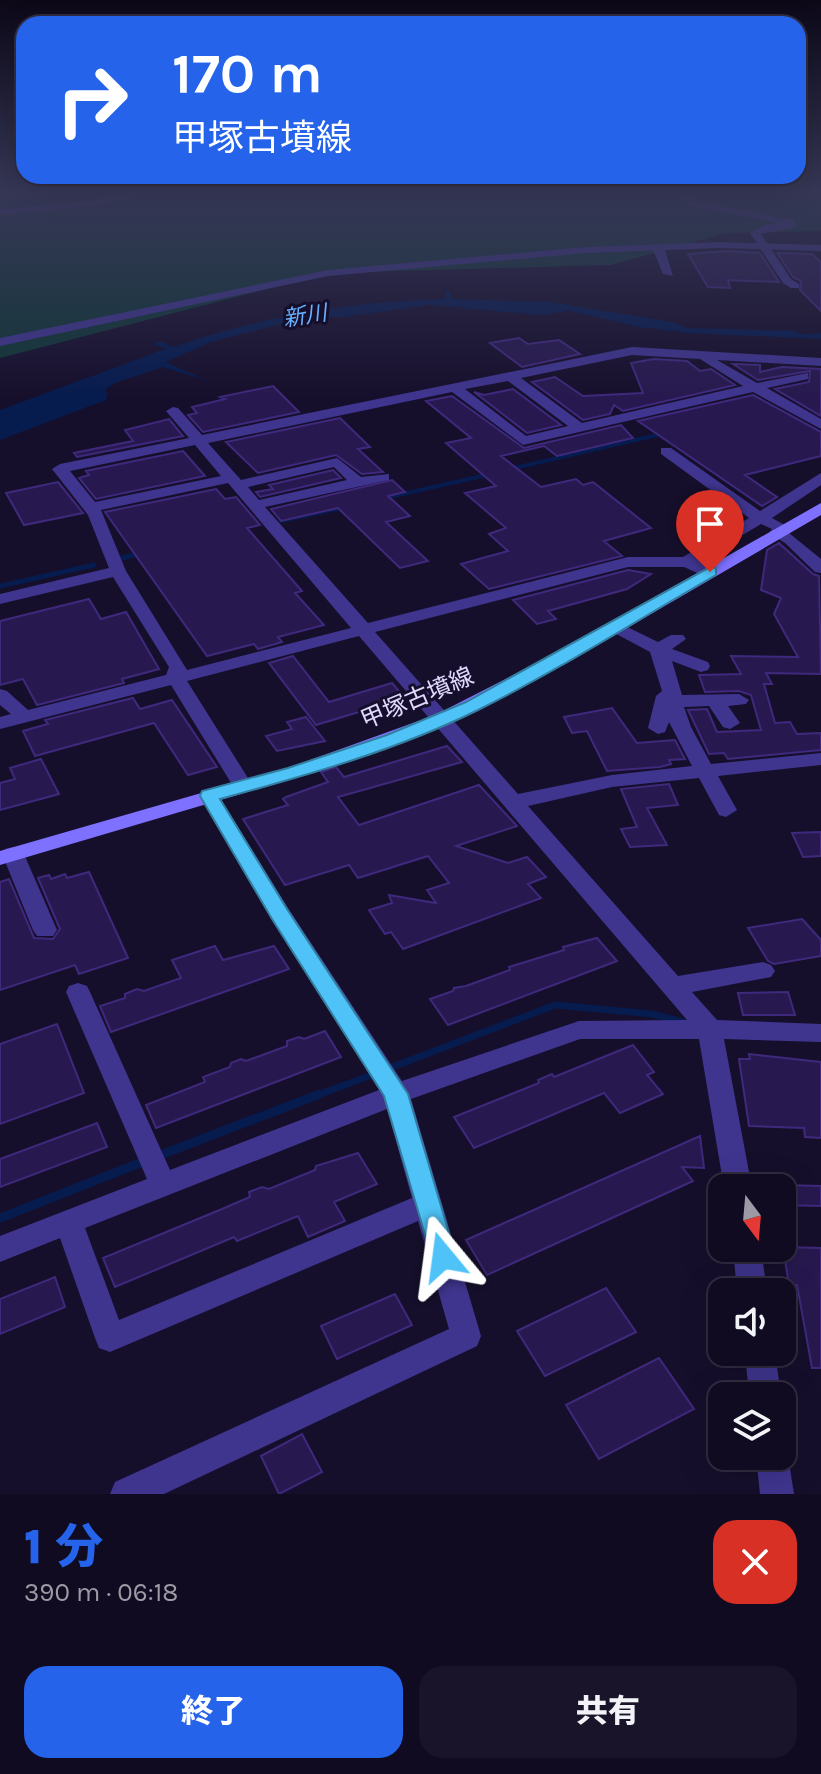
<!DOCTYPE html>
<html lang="ja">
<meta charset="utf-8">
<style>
body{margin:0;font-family:Karla,"Noto Sans JP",sans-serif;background:#19142a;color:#f1f3f6;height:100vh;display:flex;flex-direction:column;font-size:30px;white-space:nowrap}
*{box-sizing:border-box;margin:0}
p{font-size:26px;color:#9c9ba5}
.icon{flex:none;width:44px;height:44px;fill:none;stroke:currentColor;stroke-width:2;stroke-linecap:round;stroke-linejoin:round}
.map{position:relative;height:1494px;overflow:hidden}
.drawer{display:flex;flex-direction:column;background:#100b21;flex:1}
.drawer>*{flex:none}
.banner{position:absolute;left:16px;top:16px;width:790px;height:168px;border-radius:24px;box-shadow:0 8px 32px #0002,0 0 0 2px #302b3f;background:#2563eb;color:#fff;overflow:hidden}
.needle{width:52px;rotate:164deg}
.buttons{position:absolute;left:708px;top:1174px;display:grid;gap:16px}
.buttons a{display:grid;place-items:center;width:88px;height:88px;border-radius:16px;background:#100b21;box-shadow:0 8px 32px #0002,0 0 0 2px #302b3f;font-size:40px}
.pin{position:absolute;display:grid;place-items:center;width:68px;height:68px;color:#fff;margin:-82px -34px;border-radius:50% 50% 50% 0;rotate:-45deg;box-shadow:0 0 8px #0007}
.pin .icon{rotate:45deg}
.me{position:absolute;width:88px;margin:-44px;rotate:344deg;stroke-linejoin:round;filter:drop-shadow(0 0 6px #0008)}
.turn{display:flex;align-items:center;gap:28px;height:168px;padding:0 24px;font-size:36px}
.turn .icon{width:104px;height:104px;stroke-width:2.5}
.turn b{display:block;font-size:56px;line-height:68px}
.round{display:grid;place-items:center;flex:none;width:84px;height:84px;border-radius:24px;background:#19142a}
.overview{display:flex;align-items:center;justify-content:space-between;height:136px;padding:0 24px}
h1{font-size:48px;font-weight:800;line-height:60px;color:#2563eb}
.action{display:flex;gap:16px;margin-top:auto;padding:16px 24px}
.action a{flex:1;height:92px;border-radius:24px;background:#2563eb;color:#fff;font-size:32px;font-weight:800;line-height:92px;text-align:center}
.action a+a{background:#19142a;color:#f1f3f6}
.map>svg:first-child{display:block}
.green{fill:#113637}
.water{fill:#061b4e}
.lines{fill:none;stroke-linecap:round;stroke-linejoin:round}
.stream-far3{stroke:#061b4e;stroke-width:4}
.stream-far2{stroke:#061b4e;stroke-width:5}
.stream-far1{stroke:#061b4e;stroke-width:7}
.stream{stroke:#061b4e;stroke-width:9}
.building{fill:#27194f;stroke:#3f297d;stroke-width:2}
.minor{fill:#3f358f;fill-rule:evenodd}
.tertiary{fill:#3f358f;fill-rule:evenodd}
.secondary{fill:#7e71ff;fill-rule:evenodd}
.route{fill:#4fc3f7;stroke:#337fa1;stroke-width:2}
.labels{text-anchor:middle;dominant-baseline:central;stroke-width:6;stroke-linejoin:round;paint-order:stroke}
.far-water-label{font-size:22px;font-style:italic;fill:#68afff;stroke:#160f2c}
.street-label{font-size:24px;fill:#e1daff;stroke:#160f2c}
</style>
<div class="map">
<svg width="821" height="1494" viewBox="0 0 821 1494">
<rect width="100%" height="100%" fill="#160f2c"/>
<path class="green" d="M0,190H821V231L726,233L611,265L328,273L0,358Z"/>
<path class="water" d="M446,291H451V299L550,302L673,322L687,328L796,331L800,334L821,333V339L689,333L639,327L566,310L565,312L541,315L429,305L343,317H308L211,342L166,362L208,381L163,367L115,383L105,390L108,393L106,400L0,440V410L165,349L154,344L161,341L173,347C265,315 349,302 446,299Z"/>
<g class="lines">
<path class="stream-far3" d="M510,469L666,433
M385,498L491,474
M281,521L347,507"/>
<path class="stream-far2" d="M122,558L143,553
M0,586L94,565"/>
<path class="stream-far1" d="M387,1069L555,1005L652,1014L683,1022
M315,1096L377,1073"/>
<path class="stream" d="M155,1157L320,1094
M0,1218L145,1161"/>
</g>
<path class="building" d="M728,251L760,253L779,282L728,280L730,288L708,287L688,254Z
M777,253L812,254L821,262V311L800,290L801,281L793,277Z
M519,338L528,344L559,340L580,354L522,367L490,343Z
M654,359L687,361L700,371L711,369L735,385L623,411L614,405L610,414L583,420L532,382L555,377L583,396L643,393L631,363Z
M733,364L760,365V372L782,367L821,369V416L775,389L809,382L810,371L758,380Z
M273,386L299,412L203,432L188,415L197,413L192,407L225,399L220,397Z
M513,389L561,425L527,433L474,392L484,395Z
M753,395L821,432V456L745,475L777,497L762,506L638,421Z
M452,396L524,448L621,425L633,438L557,456L544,446L501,456L541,487L576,479L583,485L593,482L651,528L604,541L622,556L489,589L461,564L508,551L489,534L506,528L465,493L496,486L446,443L471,438L426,401Z
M340,418L370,447L358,449L383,472L362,474L336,455L258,473L226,442Z
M169,419L183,436L77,457L74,453L133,441L125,430Z
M183,451L205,476L96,499L79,478L89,475L86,471Z
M333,470L341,478L260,497L256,492L273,489L269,485Z
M392,480L405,492L388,496L410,516L386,522L428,561L400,568L338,508L281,521L271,509Z
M58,482L83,513L24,525L6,493Z
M216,489L225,499L236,497L260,525L247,528L302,591L295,593L324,625L278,637L282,642L258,649L254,644L207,656L105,512Z
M779,543L813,574L819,576L821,674L766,673L772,684H764L775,723L790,722L797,734L821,733V750L728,759L724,753L709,754L688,710L707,709L717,732L761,730L751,695L739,691L705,692L699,675L741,674L731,656L798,657L774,614L781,598L761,590L767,550Z
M628,570L651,574L627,589L548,611L556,619L537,624L513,600Z
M89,599L101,619L126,612L159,669L122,679L124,683L37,705L23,679L0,685V621Z
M293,656L329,702L392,683L405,698L316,725L269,663Z
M133,698L140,709L172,700L217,767L188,775L154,723L35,756L23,731L48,724L45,720Z
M612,708L637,743L675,740L685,759L669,760L671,764L660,767L607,771L587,731L572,733L564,717Z
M306,717L325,741L277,751L266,736L292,729L287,722Z
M447,746L462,762L338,797L359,825L479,785L517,826L456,846L508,863L527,857L546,877L528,884L541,898L403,949L391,932L385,934L369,910L392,903L389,895L436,903L427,890L449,883L428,856L358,878L349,865L285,885L243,819L288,805L283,799L286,797L328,782L321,772L336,767L344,777Z
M41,759L59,794L0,810V783L15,779L10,768Z
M669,784L678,805L647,808L667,845L630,847L621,829L637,827L621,789Z
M821,832V856L803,857L792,833Z
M89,872L128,958L79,974L75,965L0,990V882L9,879L34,938L53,939L60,929L38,878L49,875L51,879L65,874L67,878Z
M802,919L821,940V956L774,964L768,961L748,928Z
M597,938L617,961L448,1025L430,999L453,991L454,988L466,986L510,970L509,967L564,950L563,947Z
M215,946L223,960L274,946L289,969L111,1032L100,1006L125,998V994L137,989L144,991L181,978L172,960Z
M788,992L795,1015H743L738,993Z
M57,1024L84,1093L0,1124V1044Z
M325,1031L341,1057L156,1128L146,1105L205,1082L203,1077L230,1067L231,1063L241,1059L246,1061L287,1046V1041L299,1037L304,1039Z
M633,1045L654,1072L647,1075L663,1094L620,1113L604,1093L474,1148L454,1117L539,1083L538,1080L552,1074L554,1077Z
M749,1054L821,1062V1138L805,1137L804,1128L749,1126L739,1059H750Z
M97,1123L107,1147L0,1187V1159Z
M700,1136L704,1168L682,1167L693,1181L487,1275L466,1240Z
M358,1153L377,1184L334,1202L345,1221L308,1237L298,1216L237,1241L234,1237L115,1287L103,1258L222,1209L250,1197L249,1192L262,1187L269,1189L315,1170L316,1166Z
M782,1185L821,1186V1206L782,1205Z
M783,1247L821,1248V1368H812L797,1285H789Z
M55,1277L65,1307L0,1334V1299Z
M606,1288L636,1332L545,1376L517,1331Z
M395,1294L412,1325L337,1359L321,1326Z
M659,1358L694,1409L599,1459L566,1405Z
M302,1434L322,1472L279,1494L261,1456Z"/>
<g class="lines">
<path class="minor" d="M143,190H161L101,205L0,215V209L101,199Z
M689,190H702L689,197L698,201L794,220L796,227L761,234L791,279L799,284V288H791L783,283L750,233L764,225L778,223L691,206L679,199L680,194Z
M658,244L664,247L673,276L663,274L652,247Z
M632,347L821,358V366L717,360L757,383L808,373V379L767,388L821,419V429L753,392L523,445L452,392L208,443L241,480L337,458L361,477L389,474V480L265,507L368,623L628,557H683L749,518L661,454V448H671L760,511L821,473V485L772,518L792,529L789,533L821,559V573L815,572L785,543L769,533L772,529L761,524L699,561L718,572L716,576H704L684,567H628L375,632L518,794L612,775L692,766L669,722L665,732L658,734L648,728L656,696L662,691L650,652L609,630L606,626L615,621L658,642L671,635H683L686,639L672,649L708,662L710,666L708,670L701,672L672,661L682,695L739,694L749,700L746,704L728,706L740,723L730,729L723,727L709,706L684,707L691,727L711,764L821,753V765L718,776L737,810L726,817L719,815L699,778L612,787L528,806L678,976L763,962L771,965L775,971L771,977L692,992L717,1020L821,1024V1042L724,1039L752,1188H724L699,1039H580L411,1099L481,1336L477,1346L164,1494H110L115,1482L449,1329L418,1221L110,1352L99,1348L95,1338L60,1238L0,1262V1236L147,1179L66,992L69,986L78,983L87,986L90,992L170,1170L379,1090L199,796L202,791H216L288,908L402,1081L579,1021L687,1020L359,636L187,681L253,786L243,792L236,791L171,685L0,729V717L11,714L0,705V689L7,691L28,710L166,675L169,667L113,577L0,604V594L109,568L88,515L52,469L60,464L189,438L166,411L173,407L178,408L202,435ZM632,355L700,359L743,386L582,423L521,378ZM508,381L568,426L526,436L465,389ZM195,445L221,476L95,502L70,471ZM334,467L347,480L259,500L248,487ZM228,483L351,628L187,670L126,571L101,510ZM387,1109L412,1198L119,1320L85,1228Z
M13,847L21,849L24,854L57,930L53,936H37L33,930L2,854L5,849Z
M733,1248H761L767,1292H737Z
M745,1352H775L781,1396H749Z
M782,1444L788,1456L794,1494H760L756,1456H782Z"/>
<path class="tertiary" d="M719,242L821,245V251L719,248L586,253L328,276L0,346V338L328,270L586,247Z"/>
<path class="secondary" d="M821,503V515L565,664L449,723L302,776L0,865V851L288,768L435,715L551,656Z"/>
</g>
<linearGradient id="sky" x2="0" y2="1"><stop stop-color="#0c0818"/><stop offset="0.48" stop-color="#363756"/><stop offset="1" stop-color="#363756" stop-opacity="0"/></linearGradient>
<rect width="821" height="399" fill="url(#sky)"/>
<path class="route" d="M710,567L716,568V575C637,620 559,670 478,710C397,750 308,775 220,799L287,909L408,1094L456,1257L453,1265L443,1269L434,1265L384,1096L272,919L200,796L202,791L288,768L387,735L466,702Z"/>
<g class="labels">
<g class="far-water-label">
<text transform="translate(305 316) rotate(-9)">新川</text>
</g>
<g class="street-label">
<text transform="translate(417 698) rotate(-23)">甲塚古墳線</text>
</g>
</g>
</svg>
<div class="buttons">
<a><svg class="needle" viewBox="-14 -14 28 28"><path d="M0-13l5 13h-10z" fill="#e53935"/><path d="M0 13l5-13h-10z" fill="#9c9ba5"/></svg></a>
<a><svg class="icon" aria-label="sound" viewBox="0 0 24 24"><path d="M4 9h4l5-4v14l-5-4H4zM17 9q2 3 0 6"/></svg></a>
<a><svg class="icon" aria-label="layers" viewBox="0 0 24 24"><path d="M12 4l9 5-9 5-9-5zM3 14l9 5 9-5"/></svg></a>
</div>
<div class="pin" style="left:710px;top:572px;background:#d93025"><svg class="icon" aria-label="arrive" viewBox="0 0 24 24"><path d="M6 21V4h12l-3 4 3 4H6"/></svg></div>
<svg class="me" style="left:443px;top:1257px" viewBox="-20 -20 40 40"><path d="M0-17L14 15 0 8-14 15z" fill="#4fc3f7" stroke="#fff" stroke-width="4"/></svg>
<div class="banner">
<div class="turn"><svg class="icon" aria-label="right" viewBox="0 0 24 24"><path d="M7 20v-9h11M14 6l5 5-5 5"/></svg><div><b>170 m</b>甲塚古墳線</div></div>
</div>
</div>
<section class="drawer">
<div class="overview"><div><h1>1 分</h1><p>390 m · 06:18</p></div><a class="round" style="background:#d93025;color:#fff"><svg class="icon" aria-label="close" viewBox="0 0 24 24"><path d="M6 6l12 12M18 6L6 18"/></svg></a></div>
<div class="action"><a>終了</a><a>共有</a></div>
</section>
